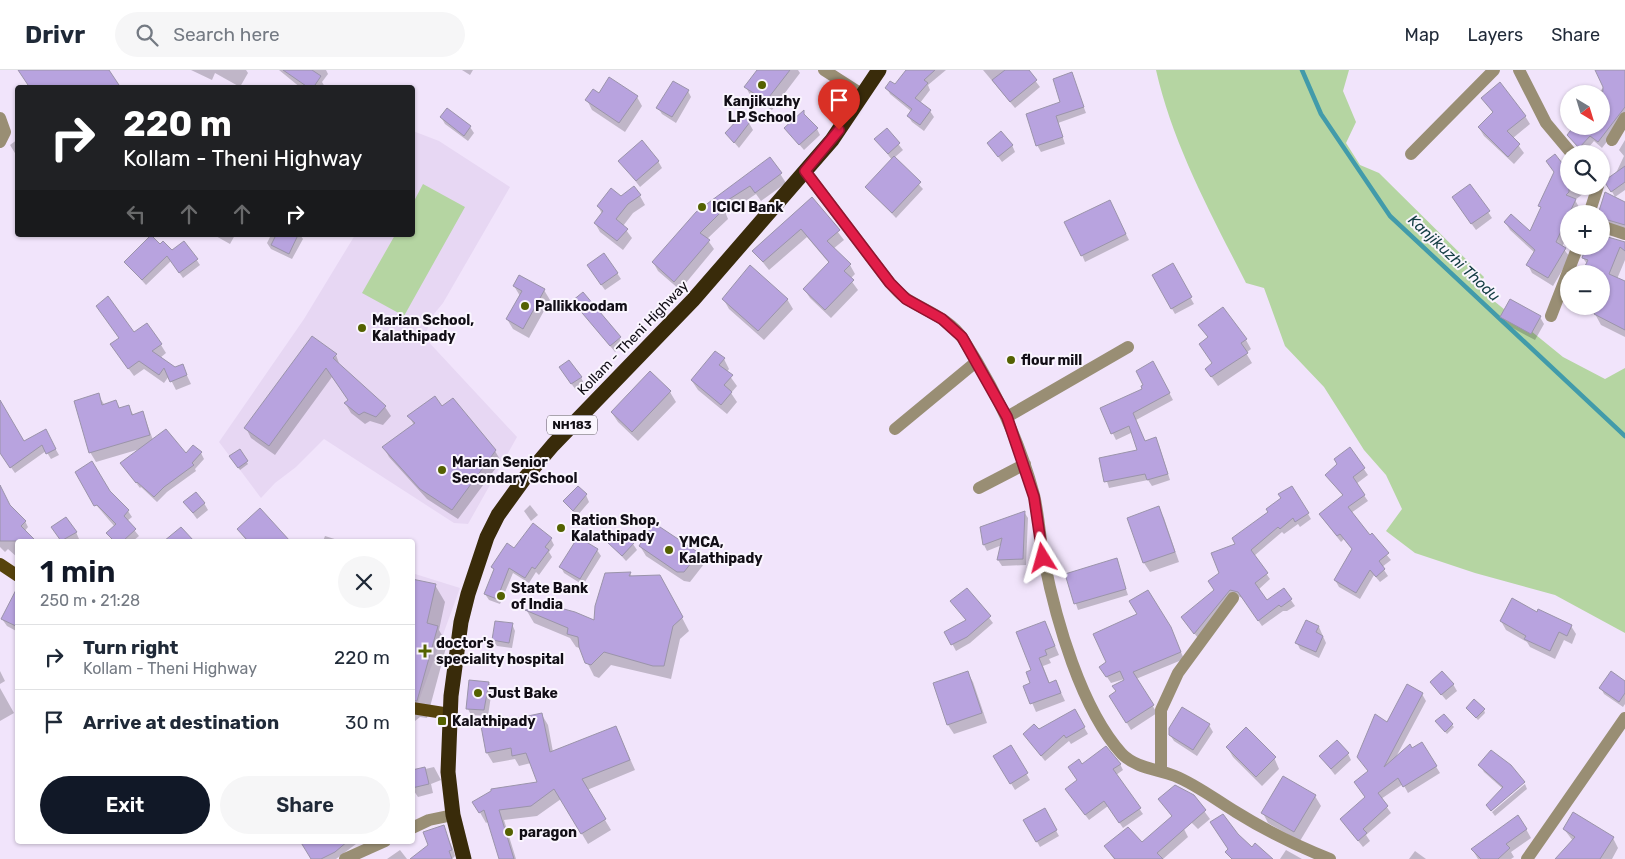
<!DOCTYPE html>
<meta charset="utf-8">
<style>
body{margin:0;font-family:Rubik,sans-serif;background:#f6f6f7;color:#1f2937;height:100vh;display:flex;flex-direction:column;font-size:19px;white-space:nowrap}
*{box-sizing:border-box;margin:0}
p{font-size:16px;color:#747a83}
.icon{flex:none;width:28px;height:28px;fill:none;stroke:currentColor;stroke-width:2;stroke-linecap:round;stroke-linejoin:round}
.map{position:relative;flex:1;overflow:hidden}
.details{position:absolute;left:15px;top:469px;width:400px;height:305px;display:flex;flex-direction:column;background:#fff;border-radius:5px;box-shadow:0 1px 4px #0004}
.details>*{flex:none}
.hud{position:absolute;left:15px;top:15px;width:400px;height:152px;border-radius:5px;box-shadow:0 1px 4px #0004;background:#202124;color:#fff;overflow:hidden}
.needle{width:32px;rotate:142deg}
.fabs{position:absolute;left:1560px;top:15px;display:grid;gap:10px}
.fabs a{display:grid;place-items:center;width:50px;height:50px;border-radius:50%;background:#fff;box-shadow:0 1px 4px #0004;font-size:25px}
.pin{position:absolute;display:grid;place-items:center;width:42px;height:42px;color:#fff;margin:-51px -21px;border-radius:50% 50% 50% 0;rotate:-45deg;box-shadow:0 0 5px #0007}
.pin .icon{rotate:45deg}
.me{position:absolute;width:55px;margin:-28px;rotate:352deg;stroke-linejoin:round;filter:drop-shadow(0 0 4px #0008)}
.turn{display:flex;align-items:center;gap:18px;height:105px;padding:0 25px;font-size:22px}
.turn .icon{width:65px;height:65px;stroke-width:2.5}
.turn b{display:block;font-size:35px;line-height:42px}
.lanes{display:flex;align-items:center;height:48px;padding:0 25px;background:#0003;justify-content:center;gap:25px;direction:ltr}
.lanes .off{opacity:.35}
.round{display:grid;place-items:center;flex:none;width:52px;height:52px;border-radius:26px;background:#f6f6f7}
.overview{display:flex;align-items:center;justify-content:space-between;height:85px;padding:0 25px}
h1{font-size:30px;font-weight:600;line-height:38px;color:#111827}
.action{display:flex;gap:10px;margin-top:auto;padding:10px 25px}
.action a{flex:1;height:58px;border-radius:30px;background:#111827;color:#fff;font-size:20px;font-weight:600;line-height:58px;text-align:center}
.action a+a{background:#f6f6f7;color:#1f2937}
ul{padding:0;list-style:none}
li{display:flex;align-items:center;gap:15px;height:65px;padding:0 25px;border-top:1px solid #e0e1e3}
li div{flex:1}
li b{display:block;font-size:19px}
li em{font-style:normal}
header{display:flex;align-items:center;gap:30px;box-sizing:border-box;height:70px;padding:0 25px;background:#fff;border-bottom:1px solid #e0e1e3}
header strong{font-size:24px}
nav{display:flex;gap:28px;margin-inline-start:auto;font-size:18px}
.search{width:350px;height:45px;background:#f6f6f7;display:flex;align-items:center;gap:12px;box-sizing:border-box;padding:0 18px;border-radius:28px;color:#747a83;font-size:19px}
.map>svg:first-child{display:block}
.built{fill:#e7d7f3}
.green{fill:#b5d5a2}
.shadow{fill:#0003}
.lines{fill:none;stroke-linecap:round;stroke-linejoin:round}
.stream{stroke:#429baa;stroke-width:4.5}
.building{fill:#b8a3df;stroke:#9b94aa}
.minor{stroke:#998e74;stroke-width:12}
.major{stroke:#57430d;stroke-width:12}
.highway{stroke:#392b0a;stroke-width:15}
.route-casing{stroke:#92132f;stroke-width:12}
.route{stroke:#e11d48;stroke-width:9}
.poi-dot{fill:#546101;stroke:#faf5fe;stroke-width:2}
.labels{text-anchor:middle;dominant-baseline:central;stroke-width:4;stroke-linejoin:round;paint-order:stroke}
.shield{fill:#faf5fe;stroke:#58535c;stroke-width:1}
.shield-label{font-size:12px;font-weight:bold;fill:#120e16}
.poi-label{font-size:14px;font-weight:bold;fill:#120e16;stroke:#faf5fe;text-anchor:start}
.street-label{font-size:14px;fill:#120e16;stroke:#faf5fe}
.water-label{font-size:15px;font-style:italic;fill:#123c42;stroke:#faf5fe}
</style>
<header>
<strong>Drivr</strong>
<div class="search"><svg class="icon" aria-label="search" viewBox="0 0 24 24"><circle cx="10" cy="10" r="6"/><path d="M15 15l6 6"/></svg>Search here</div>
<nav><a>Map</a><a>Layers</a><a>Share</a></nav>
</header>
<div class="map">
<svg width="1625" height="789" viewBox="0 0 1625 789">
<rect width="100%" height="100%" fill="#f1e4fb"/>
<path class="built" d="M413,61L439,71L510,117L443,233L434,244L424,267L517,367L468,454L454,453L324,369L296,397L275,413L261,428L219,372L304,249L355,165H412Z
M412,503L460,518L414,644L412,643Z"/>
<path class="green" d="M1156,0H1349L1343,21L1356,52L1346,73L1360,95L1379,103L1484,207L1478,218L1563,287L1605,309L1625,298V563L1555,525L1475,503L1415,483L1386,461L1402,439L1386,405L1364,380L1324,317L1285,276L1264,218L1246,213C1211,144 1173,75 1156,0Z
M423,114L465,137L404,246L362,223L395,165H412L413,133Z"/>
<path class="shadow" d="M191,0H246L248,3L240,17L215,3L212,10Z
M279,0H326L328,4L322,12L325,17L301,18Z
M462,0H473L470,5Z
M759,0H798L800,3L772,40L751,27L746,17Z
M908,0H946L928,15L930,20L920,33L930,41L934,47L924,61L912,52L908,46L912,42L890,24L887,18L895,16Z
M983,0H1027L1040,17L1015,38Z
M1596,0H1625V48L1602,78L1594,71L1583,84L1568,65L1601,56V24H1597L1604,17Z
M1071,4L1086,43L1058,53L1065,74L1041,82L1037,75L1062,33Z
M688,21L691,27L676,53L662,44L658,38Z
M599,24L637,27L642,36L625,62L592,40L587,30Z
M1483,28L1525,46L1530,54L1513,68L1524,83L1514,94L1484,66L1479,58L1493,43Z
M441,47L470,57L474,63L468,71L445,54Z
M749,53L753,60L739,78L726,63Z
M786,59H817L820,65L804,80Z
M887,60L903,80L894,88L923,119L896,148L866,117L892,90L876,69Z
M18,69V88L10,75Z
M1625,70V120L1615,127L1606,111L1616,103L1624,86L1619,80Z
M989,74L1012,75L1015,82L1002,92Z
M770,88L786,113L761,131L756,124L726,144L728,149L707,169L714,179L680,220L658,201L653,192Z
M620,91H658L662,98L640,117Z
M1470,115L1492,148L1476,160L1457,134Z
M1569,116H1586L1588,120L1575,130L1580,139L1577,144H1569V162L1562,177L1570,187L1553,216L1532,203L1528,195L1535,183L1510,160L1505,152L1530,163L1542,139L1540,135Z
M1606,124L1625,133V164L1601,161V144H1597Z
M640,126L645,135L633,143L623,156L632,168L623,180L600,162L595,153L602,144L598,136L621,127Z
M812,129L844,170L833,179L850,195L855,204L850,209L858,220L831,248L810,228L804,219L829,193L807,167L769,200L754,181Z
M1113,138L1129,170L1085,192L1082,185Z
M214,165H235L230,174Z
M271,165H300L303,169L292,189L271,179L267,173Z
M1625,173V190L1617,209L1625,213V267L1601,255L1595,244L1598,238L1595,236H1601V204L1587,194L1583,188L1601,176Z
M160,176L196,189L200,195L183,208L171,191L146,215L125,192Z
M1172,195L1194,234L1175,244L1153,206Z
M592,202L617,203L621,209L605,220Z
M519,206L544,220L550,230L529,268L513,259L507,249L520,226L514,216Z
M583,224L624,274L615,282L574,232Z
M787,229L793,239L764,270L729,239L724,230Z
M97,236L134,264L161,275L166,283L160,288L175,298L182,295L191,314L176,320L169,306L164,313L144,299L134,306L117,283L120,269Z
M1502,247H1540L1544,254L1535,270L1505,254Z
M1200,255L1246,270L1251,279L1246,283L1252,293L1218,316L1206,299L1213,294L1208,268Z
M336,285L340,296L385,337L391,346L383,355L370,351L365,354L351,343L345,333L349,331L332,307L275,385L251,368L246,358Z
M724,289L729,299L727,302L737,316L731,323L737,332L727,344L698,320L692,311Z
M1153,293L1173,330L1136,350L1145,372L1156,369L1159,375L1170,410L1152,416L1148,410L1109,418L1100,389L1139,381L1133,362L1116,370L1101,339L1144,320Z
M564,304L581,307L584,314L576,320Z
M670,322L676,332L638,371L618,352L612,343Z
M98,325L104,334L116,332L120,339L129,337L134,346L143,343L153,370L186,384L201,383L204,389L195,399L196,401L167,422L157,432L141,417L140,418L125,398L140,379L96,392L90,382Z
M0,344L23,372L45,361L59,385L51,389L46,381L15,403L0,382Z
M409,346L495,381L501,391L458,449L427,429L389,387L384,378L414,355Z
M1350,379L1368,405L1356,414L1368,431L1351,443L1391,490L1382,497L1388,506L1380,512L1374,505L1360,529L1339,517L1335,510L1353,480L1344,469L1341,472L1320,445L1343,426L1326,405L1338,394Z
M239,381L248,394L240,400L231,387Z
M77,402L109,421L128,441L132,447L127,451L139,466L133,471H127L97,436Z
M1292,417L1311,449L1300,457L1298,454L1284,464L1282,462L1254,486L1270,509L1258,520L1267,532L1284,520L1295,536L1287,541H1283L1262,556L1243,528L1237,526L1198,568L1186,553L1215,521L1221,503L1237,474Z
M586,425L589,432L577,446L565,431Z
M185,433H204L208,440L197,449Z
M0,434L10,437L25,451L28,457L24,462L34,471H18V488L8,479L5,482L0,477Z
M530,435L538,445L531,451L524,441Z
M1159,438L1164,448L1179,492L1150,502L1144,493Z
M260,440L288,471H247L242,465L238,459Z
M1024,442L1028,448L1026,495L1002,496L998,490L1002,475L987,481L984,475L981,458Z
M655,455L698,484L704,494L690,512L684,511L646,486L640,476Z
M76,462L79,469L76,471H62L56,464Z
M325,466L341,471H323Z
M578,468L597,480L601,486L583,515L564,503L561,497Z
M551,469L554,475L549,482L552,487L539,505L536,502L529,513L513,503L500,534L489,530L485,524L495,501L493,497L514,480Z
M609,472L633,474L637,480L626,491Z
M1116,490L1128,525L1078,540L1066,504Z
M630,503L632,507L667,519L689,561L680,569L671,609L611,595L599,608L594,606L580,578L576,577L570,568L534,553L527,541L553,538L595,552Z
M412,510L435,515L445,532L439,560L447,574L427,648L420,647L415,651L412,650Z
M967,519L993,553L970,573L956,581L946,562L967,551L952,531Z
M18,529V562L7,556L2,549Z
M1538,544L1571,556L1576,564L1572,574L1564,570L1555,589L1530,577L1527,572L1506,560L1501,551Z
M1045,552L1059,585L1049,589L1051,593L1043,596L1050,614L1056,612L1065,631L1036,642L1025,616L1032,614V601Z
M512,554L515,561L512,578L497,576L493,570Z
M1319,557L1326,573L1319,588L1300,579L1297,573Z
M1174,566L1184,589L1136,609L1157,643L1131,660L1115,633L1128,608L1111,613L1105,604L1107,593Z
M0,601L5,611L0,614Z
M968,603L973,612L987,653L954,664L948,655L935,614Z
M1431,612L1453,614L1457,621L1446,630Z
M489,613L492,619L488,646L471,645L468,639Z
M1625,613V634L1623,637L1604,624L1601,618Z
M0,618L14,643L0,651Z
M1422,624L1426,631L1396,687L1422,674L1440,703L1408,723L1403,714L1381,729L1391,743L1366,765L1370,771L1363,777L1341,749L1366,728L1355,712L1369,702L1387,654Z
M1074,640L1088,664L1071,674L1069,671L1045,691L1024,664L1039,661Z
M1469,640H1484L1485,643L1478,650Z
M542,645L548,655L553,682L616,657L635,700L587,720L611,760L588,774L561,729L537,746L504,750L516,789H500L489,751L486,753L474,732L539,713L531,693L519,696L515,689L493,693L487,683L482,657Z
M1438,654L1452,655L1454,657L1447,664Z
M1209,655L1213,662L1197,686L1174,671L1170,665Z
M1010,677L1030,710L1015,720L995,687Z
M1227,677L1273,685L1279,699L1262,716L1233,687Z
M1348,684L1351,690L1335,705L1320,686Z
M1120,694L1123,700L1116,705L1143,744L1123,758L1108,736L1089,750L1070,725L1078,711Z
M1480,695L1523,712L1491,741L1487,735L1503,719L1484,702Z
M434,697L441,710L431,714L433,723L418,727L414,721L412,722V702Z
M1525,714L1527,719L1495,746L1492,742Z
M1193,726L1210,749L1198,759L1191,752L1184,759L1188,767L1163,789H1114L1111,785L1106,777L1142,773L1173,748L1160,730Z
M1315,726L1321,736L1300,771L1268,753L1263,743Z
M1044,739L1059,766L1040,777L1025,750Z
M443,757L453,779L455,786L452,789H412L429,776Z
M1526,759L1531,768L1511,782L1514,787L1511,789H1478L1472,779Z
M1564,759L1613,768L1618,778L1612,789H1557L1573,771Z
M302,771H360L336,789H311Z
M400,780L407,789H387Z
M1286,780L1302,789H1280Z
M1415,781L1426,789H1409Z"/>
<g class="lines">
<path class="stream" d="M1302,0L1321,44L1390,146L1625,366"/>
</g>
<path class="building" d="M18,0H109L121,18H30Z
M283,0H312L321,6L313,18H309Z
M757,0H790L766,31L744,17Z
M906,0H935L924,10L928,13L915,28L931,40L920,55L907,46L912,39L885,18L890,11L895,14Z
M1005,0H1029L1037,10L1010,32L992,10Z
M1595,0H1625V37L1598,72L1590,66L1579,78L1567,65L1574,56H1601L1603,17Z
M1072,2L1084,37L1056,46L1063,67L1036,76L1026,44L1060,32L1053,9Z
M609,7L638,26L619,53L585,30L593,19L599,23Z
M673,11L689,20L672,47L656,38Z
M1500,12L1526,46L1507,61L1520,74L1508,87L1478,57L1493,42L1481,28Z
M447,38L471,56L464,66L440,47Z
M804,40V44L818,58L799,75L784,58Z
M742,45L750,52L734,73L725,63Z
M887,58L900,73L888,84L874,69Z
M1001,61L1013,75L998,87L987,73Z
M642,70L659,91L636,111L618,91Z
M1555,84L1569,102V122L1566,125L1576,129L1556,172L1566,178L1548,208L1526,195L1535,180L1504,152L1511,144L1530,161L1541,137L1538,136L1554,102L1546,91Z
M894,86L921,112L892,143L865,117Z
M770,87L782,103L755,123L750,116L720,135L724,139L700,163L710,170L674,212L652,192L696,142Z
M1625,96V112L1611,122L1604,111Z
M1470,114L1490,141L1471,154L1452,127Z
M634,116L641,125L628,134L616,149L628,159L617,171L594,153L603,141L597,136L611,118L621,126Z
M1605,122L1625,132V155L1601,148V144H1598Z
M812,127L840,160L827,171L851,194L844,201L854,210L825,240L803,219L829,192L801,159L763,192L752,181Z
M1110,130L1126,164L1081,186L1064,152Z
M151,165L160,174L163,171L172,180L184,171L198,189L179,203L167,186L142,210L124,192Z
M276,165H298L289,184L271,175Z
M1601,165L1625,172V181L1620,177L1609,204L1625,211V260L1594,244L1598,236H1601V204H1581L1588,190L1582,188L1586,176H1601Z
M604,183L618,203L601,215L587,195Z
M1173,193L1192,227L1171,239L1152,205Z
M750,195L788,229L758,261L722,229Z
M519,205L545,219L523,259L506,249L522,221L513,216Z
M583,222L621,267L610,276L572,231Z
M108,226L134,262L147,253L162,274L152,281L175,297L183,294L187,305L170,312L164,298L159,305L139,291L128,299L110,274L119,268L96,236Z
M1510,229L1541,246L1531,264L1500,247Z
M1223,237L1247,269L1241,273L1248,283L1211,307L1205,299L1212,293L1199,274L1208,267L1198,255Z
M312,266L337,284L333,288L386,336L376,347L364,342L359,345L344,333L348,330L326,298L269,376L244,358Z
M715,281L725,288L719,295L733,305L724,315L732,322L721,335L691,310Z
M569,290L582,307L571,314L559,297Z
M1153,291L1170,323L1133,343L1145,371L1156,367L1168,404L1147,410L1145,404L1104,412L1099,388L1137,380L1129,356L1111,364L1100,338L1142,319L1141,316L1143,315L1136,301Z
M650,301L671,321L632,362L611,342Z
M99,323L102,335L116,330L119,338L129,335L132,345L143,341L150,365L89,383L74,331Z
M435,326L442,336L453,328L496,380L452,440L420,419L382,377L415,353L407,346Z
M0,330L24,371L46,359L56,379L46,384L42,375L10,398L0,383Z
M166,359L186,383L193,375L202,382L192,393L194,395L164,417L154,427L137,412L136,413L120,393Z
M1350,377L1365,398L1353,407L1365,425L1348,437L1370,465L1372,463L1389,483L1379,491L1385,499L1376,507L1370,500L1356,523L1334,510L1352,479L1340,464L1337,466L1319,444L1343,425L1325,405L1337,394L1334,389Z
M240,379L248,391L238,398L229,386Z
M92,391L110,421L129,440L124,446L136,459L123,471H114L106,463L116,454L97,435L94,436L75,402Z
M0,415L10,435L26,451L21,456L36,471H0Z
M578,416L587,424L573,441L563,431Z
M1292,416L1309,443L1295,452L1293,448L1280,459L1278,457L1251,480L1268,503L1255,513L1267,530L1284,518L1292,529L1281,537L1279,535L1258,551L1238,522L1230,520L1194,564L1181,547L1214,520L1208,511L1219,503L1211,483L1235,474L1232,468L1268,442L1266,439L1281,428L1278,424Z
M196,422L205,433L193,443L183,432Z
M1159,436L1175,482L1143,493L1127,448Z
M260,438L290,471H248L237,459Z
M1025,441L1023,489L997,490L1002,468L983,475L980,457Z
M66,447L77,462L61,471L51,457Z
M533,453L552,468L545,477L549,480L535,499L532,497L525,508L509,498L497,529L484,524L494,499L491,497L507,473L514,478Z
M654,453L699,483L684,502H677L639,476Z
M181,457L194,471H164Z
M620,459L634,473L622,486L607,472Z
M578,467L598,479L580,509L559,497Z
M1117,488L1126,519L1074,534L1065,504Z
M631,502L629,506L660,505L683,547L673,556L664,596H653L604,582L591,595L585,593L579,577L578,567L567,564L568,558L525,540L553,536L575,542L594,550L595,536L605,503Z
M412,509L436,514L427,553L438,556L417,631L412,630Z
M18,516V557L1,549Z
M967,518L991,546L967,567L951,575L944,562L966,550L950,531Z
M1148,520L1171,557L1181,582L1133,602L1154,635L1126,653L1109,626L1116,621L1112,616L1124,610L1120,601L1106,607L1099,597L1106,592L1093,564L1137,544L1129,531Z
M1512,528L1537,542L1538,539L1572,555L1567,566L1559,562L1550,581L1524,569L1526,566L1500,551Z
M1306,550L1319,556L1316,562L1323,566L1316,582L1295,573Z
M495,551L513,553L509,573L492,570Z
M1045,551L1055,576L1045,580L1047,585L1039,588L1049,613L1056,610L1061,623L1030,634L1023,616L1030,613L1026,602L1031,600L1016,562Z
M968,601L982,643L947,655L933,613Z
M1442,601L1454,614L1441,625L1430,612Z
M1611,601L1625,611V623L1619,632L1599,618Z
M469,610L489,612L484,640L466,639Z
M1407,614L1423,623L1384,697L1410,674L1412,678L1422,672L1437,696L1403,717L1398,708L1378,723L1388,736L1363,759L1367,763L1358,771L1340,749L1365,727L1354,712L1368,701L1357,687L1375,644L1387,652Z
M1474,629L1485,639L1476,648L1466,638Z
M1182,637L1210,654L1193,680L1169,665V658Z
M1075,639L1085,657L1066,668L1064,665L1041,686L1023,664L1034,654L1039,659Z
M542,643L550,682L616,656L630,690L582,709L606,749L581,764L554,719L531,736L499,740L514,789H499L484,740L479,743L472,732L491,721V719L537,712L526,683L512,686L511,678L486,683L481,656Z
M1444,644L1453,654L1445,662L1435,651Z
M1246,657L1276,687L1256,707L1226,677Z
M1337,670L1349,683L1331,699L1319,686Z
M1011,675L1028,703L1010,714L993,686Z
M1106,676L1121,694L1113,699L1141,738L1119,753L1104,731L1085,745L1065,719L1077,710L1068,697L1079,689L1082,694Z
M1491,680L1511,695L1525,712L1491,741L1486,735L1503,717L1478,695Z
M425,697L429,714L412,718V700Z
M1283,706L1316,725L1294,762L1261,743Z
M1175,715L1194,725L1206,740L1157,783L1163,789H1115L1104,776L1128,757L1142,772L1172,746L1158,729Z
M1045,738L1057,760L1036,772L1023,750Z
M1573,742L1614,767L1600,789H1555L1575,767L1563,759Z
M1223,744L1238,764L1252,777L1255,773L1273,789H1232L1225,782L1228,779L1210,752Z
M1518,745L1527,759L1506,774L1510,778L1498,789H1481L1471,779Z
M444,755L452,780L449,781L452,789H410L428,775L423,762Z
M300,771H348L335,782L321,789H311Z"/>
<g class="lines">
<path class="minor" d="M824,0L863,25
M1519,0L1546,53L1572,84
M0,48L5,62L0,72
M1612,70L1625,48
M1411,84L1494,0
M805,101L890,213C895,218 900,225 907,229C926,241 950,249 963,269C994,317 1019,369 1034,425C1039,446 1040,469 1044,490C1056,550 1081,639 1122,684C1136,698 1157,699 1175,706C1197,715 1216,730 1236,742C1265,760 1297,776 1330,789
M1589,144L1598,116
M1601,156L1625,164
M1551,246L1578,176
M1007,347L1128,277
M895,359L976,292
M979,418L1025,394
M1161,701V640L1178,603L1233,528
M412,758L429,750L453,745
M345,789L385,771
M1527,789L1625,648"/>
<path class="major" d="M0,494L18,506
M412,638L450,644"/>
<path class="highway" d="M464,789L453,745L448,702L451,626L461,552L468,524L487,467L498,445L524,409L553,375L693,230L832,70L879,0"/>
</g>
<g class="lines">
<g class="route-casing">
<path id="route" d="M839,60L805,101L890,213L906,229L942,249L962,267L1007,347L1034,427L1043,488"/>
</g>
<use href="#route" class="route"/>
</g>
<g class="poi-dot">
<circle cx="762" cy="15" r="5"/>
<circle cx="702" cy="137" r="5"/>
<circle cx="525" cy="236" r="5"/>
<circle cx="362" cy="258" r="5"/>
<circle cx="1011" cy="290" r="5"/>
<circle cx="442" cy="400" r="5"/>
<circle cx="561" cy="458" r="5"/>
<circle cx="669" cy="480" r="5"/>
<circle cx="501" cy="526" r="5"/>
<path d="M422.5 573.5h5v5h5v5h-5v5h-5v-5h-5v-5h5z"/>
<circle cx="478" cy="623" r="5"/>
<rect x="437" y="646" width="10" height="10" rx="2.5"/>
<circle cx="509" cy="762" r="5"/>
</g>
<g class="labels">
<rect class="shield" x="547" y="345.5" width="50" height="19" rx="4"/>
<g class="shield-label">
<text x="572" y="355">NH183</text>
</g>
<g class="poi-label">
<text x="762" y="31" text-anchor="middle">Kanjikuzhy<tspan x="762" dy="16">LP School</tspan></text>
<text x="712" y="137">ICICI Bank</text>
<text x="535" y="236">Pallikkoodam</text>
<text x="372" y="250">Marian School,<tspan x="372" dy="16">Kalathipady</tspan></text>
<text x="1021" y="290">flour mill</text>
<text x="452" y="392">Marian Senior<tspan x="452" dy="16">Secondary School</tspan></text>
<text x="571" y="450">Ration Shop,<tspan x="571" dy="16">Kalathipady</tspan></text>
<text x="679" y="472">YMCA,<tspan x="679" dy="16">Kalathipady</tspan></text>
<text x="511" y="518">State Bank<tspan x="511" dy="16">of India</tspan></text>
<text x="436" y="573">doctor's<tspan x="436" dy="16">speciality hospital</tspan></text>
<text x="488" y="623">Just Bake</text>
<text x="452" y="651">Kalathipady</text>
<text x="519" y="762">paragon</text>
</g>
<g class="street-label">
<text transform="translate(633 268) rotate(-46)">Kollam - Theni Highway</text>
</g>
<g class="water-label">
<text transform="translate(1454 188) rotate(43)">Kanjikuzhi Thodu</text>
</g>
</g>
</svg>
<div class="fabs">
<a><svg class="needle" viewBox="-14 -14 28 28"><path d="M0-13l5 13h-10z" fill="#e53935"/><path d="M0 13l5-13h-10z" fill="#747a83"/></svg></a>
<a><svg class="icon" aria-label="search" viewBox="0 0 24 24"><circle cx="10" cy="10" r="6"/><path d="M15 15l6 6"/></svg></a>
<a>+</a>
<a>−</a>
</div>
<div class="pin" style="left:839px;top:60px;background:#d93025"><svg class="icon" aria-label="arrive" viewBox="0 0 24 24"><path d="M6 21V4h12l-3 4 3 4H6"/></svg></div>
<svg class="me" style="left:1043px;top:488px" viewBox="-20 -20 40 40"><path d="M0-17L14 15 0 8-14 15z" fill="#e11d48" stroke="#fff" stroke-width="4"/></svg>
<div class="hud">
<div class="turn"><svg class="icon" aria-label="right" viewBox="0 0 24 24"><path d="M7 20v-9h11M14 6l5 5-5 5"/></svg><div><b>220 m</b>Kollam - Theni Highway</div></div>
<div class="lanes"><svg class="icon off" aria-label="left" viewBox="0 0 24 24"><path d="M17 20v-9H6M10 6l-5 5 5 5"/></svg><svg class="icon off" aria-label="ahead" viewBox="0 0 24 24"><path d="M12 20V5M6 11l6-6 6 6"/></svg><svg class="icon off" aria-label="ahead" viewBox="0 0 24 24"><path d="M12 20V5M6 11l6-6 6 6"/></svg><svg class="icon" aria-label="right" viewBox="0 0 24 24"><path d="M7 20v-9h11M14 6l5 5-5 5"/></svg></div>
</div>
<section class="details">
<div class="overview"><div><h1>1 min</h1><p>250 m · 21:28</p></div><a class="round"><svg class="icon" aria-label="close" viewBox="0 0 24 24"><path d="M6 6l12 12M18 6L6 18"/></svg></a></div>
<ul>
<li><svg class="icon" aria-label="right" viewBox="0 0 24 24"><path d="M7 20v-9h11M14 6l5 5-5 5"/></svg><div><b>Turn right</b><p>Kollam - Theni Highway</p></div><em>220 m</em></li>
<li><svg class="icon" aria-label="arrive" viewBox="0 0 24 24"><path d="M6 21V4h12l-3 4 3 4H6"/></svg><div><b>Arrive at destination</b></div><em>30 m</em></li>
</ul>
<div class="action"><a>Exit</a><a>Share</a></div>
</section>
</div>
